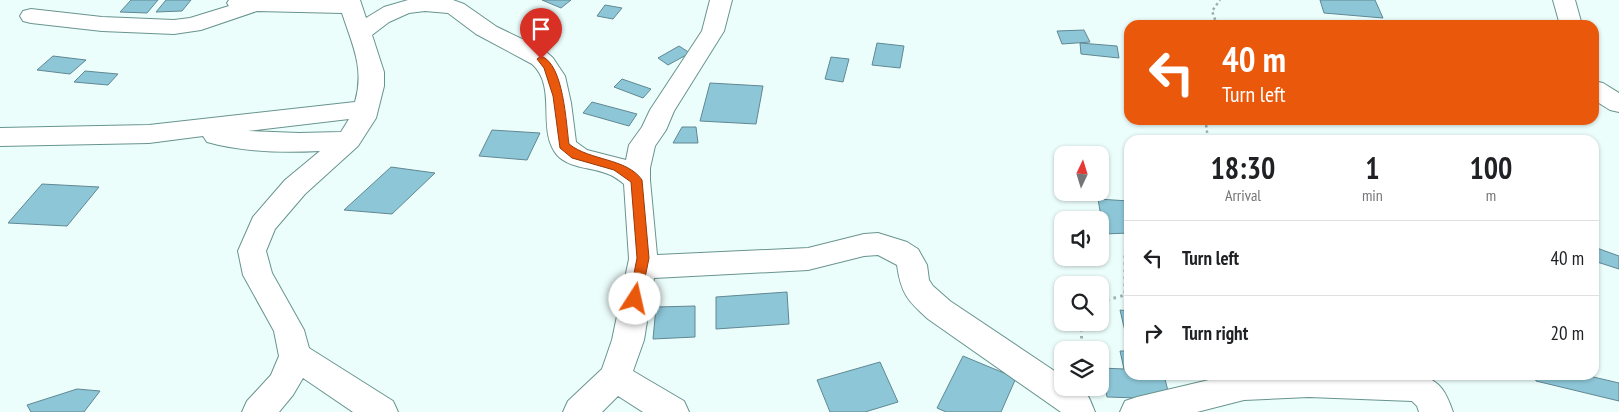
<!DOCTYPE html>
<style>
body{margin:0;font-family:"PT Sans Narrow",sans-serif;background:#f2f2f2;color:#202124;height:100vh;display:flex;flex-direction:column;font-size:19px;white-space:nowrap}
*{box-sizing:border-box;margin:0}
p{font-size:16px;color:#757577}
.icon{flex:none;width:28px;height:28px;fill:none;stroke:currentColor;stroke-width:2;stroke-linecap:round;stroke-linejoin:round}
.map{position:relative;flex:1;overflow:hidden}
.side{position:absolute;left:1124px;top:135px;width:475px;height:245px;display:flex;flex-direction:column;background:#fff;border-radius:15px;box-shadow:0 1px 4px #0004}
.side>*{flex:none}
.banner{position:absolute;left:1124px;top:20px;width:475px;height:105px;border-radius:15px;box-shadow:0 1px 4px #0004;background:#ea580c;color:#fff;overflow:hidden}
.needle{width:32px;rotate:4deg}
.controls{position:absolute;left:1054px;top:146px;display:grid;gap:10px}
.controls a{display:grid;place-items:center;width:55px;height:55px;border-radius:10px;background:#fff;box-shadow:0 1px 4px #0004;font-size:25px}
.pin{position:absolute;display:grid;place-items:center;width:42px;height:42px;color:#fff;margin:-51px -21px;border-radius:50% 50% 50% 0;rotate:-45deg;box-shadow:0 0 5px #0007}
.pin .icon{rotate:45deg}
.me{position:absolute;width:55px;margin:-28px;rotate:10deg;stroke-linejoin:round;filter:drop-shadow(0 0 4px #0008)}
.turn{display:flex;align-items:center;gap:18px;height:105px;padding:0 15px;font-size:22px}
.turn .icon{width:65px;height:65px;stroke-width:2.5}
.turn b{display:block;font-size:35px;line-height:42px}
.eta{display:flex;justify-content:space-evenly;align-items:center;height:85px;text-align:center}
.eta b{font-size:30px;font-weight:700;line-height:35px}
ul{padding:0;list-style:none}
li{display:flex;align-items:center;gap:15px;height:75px;padding:0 15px;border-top:1px solid #e0e0e0}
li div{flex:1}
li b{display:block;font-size:19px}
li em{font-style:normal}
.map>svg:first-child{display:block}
.building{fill:#8dc6d7;stroke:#608893}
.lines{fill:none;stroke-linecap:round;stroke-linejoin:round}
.minor-casing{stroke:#68948f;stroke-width:2}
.path-far1{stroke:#9daead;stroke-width:2.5;stroke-dasharray:2.5 3;stroke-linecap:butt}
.path{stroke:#9daead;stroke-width:3;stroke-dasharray:2.5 4.5;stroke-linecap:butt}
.minor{fill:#fff;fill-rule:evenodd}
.route{fill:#ea580c;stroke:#983908}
</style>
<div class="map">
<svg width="1619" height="412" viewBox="0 0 1619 412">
<rect width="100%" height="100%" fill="#ecfefc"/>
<path class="building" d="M131,0H158L147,13L120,12Z
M166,0H191L182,11L156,12Z
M542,0H571L561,8Z
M1320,0H1375L1383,18L1324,13Z
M605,5L622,8L613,19L597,16Z
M1084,30L1090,42L1062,44L1057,31Z
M877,43L904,46L900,68L872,65Z
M1080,43L1117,46L1119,58L1081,54Z
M679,46L690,53L668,65L658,58Z
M53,56L86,60L70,74L37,70Z
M831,57L849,59L843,82L825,79Z
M85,71L118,74L108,85L74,82Z
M622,79L651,89L643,98L614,87Z
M710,83L763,86L756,124L700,121Z
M592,102L637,114L629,126L583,113Z
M682,127H696L698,143H673Z
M492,130L540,133L527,160L479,156Z
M391,167L435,173L392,214L344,210Z
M42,184L99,187L67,226L8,223Z
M1098,199L1129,201V233L1104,234Z
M1594,247L1619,256V269L1594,261Z
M787,292L789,324L716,329V297Z
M695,306V337L653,339L656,307Z
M1120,310L1129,311V344H1128Z
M1120,351H1129V375H1164L1170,399L1107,397L1101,368L1124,369Z
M963,356L1016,378L1001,412H946L937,408Z
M880,362L898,402L865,412H830L817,380Z
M1534,375H1585L1619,383V401L1536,381Z
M77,389L100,391L84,412H31L27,405Z"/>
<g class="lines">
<g class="minor-casing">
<path id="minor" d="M229,0H360L366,18L384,7L408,0H453L464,4L497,27L543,49L553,58L565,76L571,103L576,142L587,150L626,160L629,145L642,127L650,110L702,31L710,0H732L724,31L674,111L666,130L655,146L650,168V180L657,255L808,248L864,234L878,233L907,242L918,249L927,265L929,280L933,286L950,301L1062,376V388C1087,388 1086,390 1095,412H1061L928,319C907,300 901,293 897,265L878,255L864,256L808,270L654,278L644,340L633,371L684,401L689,412H643L618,396L602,412H563L568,401L602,369L612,340L629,259L624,184C619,180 614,176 608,174C592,167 570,169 557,155C536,130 558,87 532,64L476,34L448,13L425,11L409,13L389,22L372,35L384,72V86L376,118L358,146L305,194L275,229L266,251L272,273L304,330L309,348L393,401L398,412H353L303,378L293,395L279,412H242L247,401L271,375L279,356L274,331L243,275L238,251L253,217L285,180L320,151C283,153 242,152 207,142L203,136L149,143L0,146V128L149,125L355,102C365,68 352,44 342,13L257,11L201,30L174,34L102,31L31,23L23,21L20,16L23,11L31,9L102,17L174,20L190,18L229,6L227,3ZM349,119L341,132L299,133L248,131Z
M1553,0H1575L1582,25H1560Z
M1594,81L1603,83L1619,93V112L1610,110L1594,100Z
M1230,375H1421C1441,382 1446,392 1453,412H1419L1417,406L1412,401L1309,397L1244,400L1197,412H1120L1125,401L1137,397Z"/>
</g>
<path class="path-far1" d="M1217,25L1212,11L1220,0
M1208,120L1206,124L1208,140"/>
<path class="path" d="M1100,302L1125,295V255L1129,245
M1081,322L1082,350"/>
<use href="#minor" class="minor"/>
</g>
<path class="route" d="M541,56C564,64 566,124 569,144C590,161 627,158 642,180L649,258L640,303H631L629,299L637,258L631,182L614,170L572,158L560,148L553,96L544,68L537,59Z"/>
</svg>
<div class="controls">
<a><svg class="needle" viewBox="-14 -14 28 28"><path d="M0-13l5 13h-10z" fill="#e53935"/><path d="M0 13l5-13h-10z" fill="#757577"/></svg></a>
<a><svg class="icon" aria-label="sound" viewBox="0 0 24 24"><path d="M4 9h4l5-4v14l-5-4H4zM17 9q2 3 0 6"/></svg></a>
<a><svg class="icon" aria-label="search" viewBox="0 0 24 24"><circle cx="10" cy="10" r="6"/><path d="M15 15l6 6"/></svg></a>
<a><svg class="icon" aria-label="layers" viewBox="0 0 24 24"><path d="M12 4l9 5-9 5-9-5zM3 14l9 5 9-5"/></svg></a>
</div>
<div class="pin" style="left:541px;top:59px;background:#d93025"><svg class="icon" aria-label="arrive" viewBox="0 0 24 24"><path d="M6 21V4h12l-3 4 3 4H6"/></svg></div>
<svg class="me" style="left:635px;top:299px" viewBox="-20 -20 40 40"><circle r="19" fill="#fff"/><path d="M0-13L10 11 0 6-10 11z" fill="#ea580c"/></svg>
<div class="banner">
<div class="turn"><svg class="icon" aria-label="left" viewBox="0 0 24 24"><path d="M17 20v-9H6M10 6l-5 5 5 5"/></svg><div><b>40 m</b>Turn left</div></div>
</div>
<section class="side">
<div class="eta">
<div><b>18:30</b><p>Arrival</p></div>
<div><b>1</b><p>min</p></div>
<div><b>100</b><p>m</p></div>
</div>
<ul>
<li><svg class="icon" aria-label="left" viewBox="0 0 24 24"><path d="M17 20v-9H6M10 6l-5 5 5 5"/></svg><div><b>Turn left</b></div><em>40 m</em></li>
<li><svg class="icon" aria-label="right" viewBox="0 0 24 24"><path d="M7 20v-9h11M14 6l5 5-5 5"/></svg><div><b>Turn right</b></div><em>20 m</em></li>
</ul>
</section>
</div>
